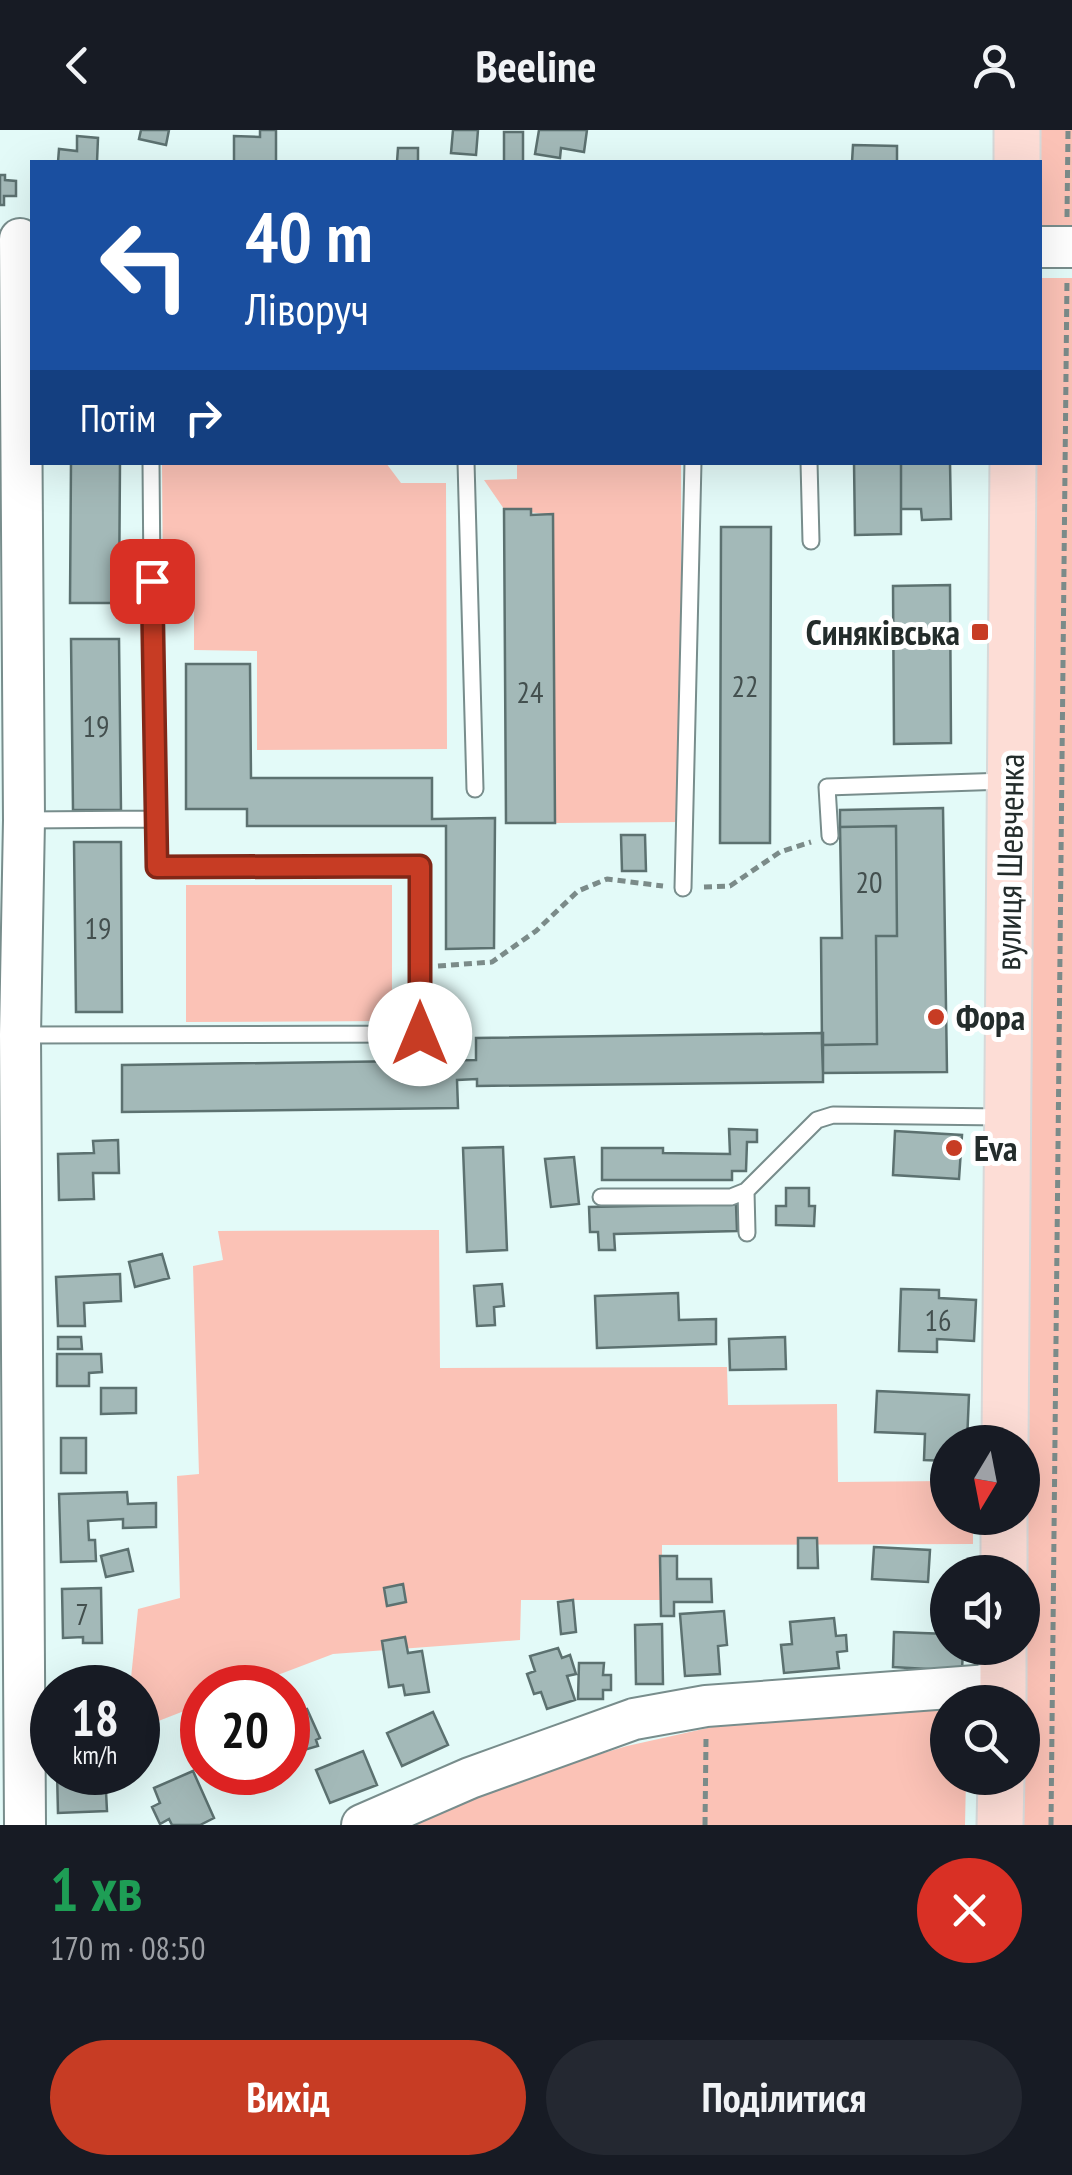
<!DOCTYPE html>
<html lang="uk">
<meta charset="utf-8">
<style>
body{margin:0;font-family:"PT Sans Narrow",sans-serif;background:#242831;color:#f1f3f6;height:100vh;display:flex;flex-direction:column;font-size:38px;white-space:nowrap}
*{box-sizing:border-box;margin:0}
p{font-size:32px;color:#9ea1a6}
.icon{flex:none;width:55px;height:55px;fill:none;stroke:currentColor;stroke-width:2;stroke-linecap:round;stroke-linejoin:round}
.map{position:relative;height:1695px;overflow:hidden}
.details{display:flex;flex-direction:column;background:#171b24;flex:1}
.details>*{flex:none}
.hud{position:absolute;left:30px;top:30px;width:1012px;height:305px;border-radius:0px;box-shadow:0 10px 40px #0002;background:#1a4fa0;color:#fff;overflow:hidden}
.needle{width:65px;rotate:190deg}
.controls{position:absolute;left:930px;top:1295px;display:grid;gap:20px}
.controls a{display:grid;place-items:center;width:110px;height:110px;border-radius:50%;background:#171b24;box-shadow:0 10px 40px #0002;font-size:50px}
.speed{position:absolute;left:30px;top:1535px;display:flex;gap:20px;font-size:50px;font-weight:700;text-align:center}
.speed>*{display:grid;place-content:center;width:130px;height:130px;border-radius:50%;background:#171b24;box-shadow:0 10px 40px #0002;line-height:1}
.speed small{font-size:25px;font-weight:400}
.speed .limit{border:15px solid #d22;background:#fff;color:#111}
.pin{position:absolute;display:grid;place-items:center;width:85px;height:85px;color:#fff;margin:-42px;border-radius:20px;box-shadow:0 5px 15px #0006}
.me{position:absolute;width:110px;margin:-55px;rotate:0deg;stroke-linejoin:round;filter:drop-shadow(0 0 8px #0008)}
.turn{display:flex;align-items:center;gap:35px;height:210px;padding:0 50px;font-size:45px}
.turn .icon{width:130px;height:130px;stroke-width:2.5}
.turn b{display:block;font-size:70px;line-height:85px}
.then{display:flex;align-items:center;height:95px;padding:0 50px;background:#0003;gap:20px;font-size:38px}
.round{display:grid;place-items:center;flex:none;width:105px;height:105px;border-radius:52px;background:#242831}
.head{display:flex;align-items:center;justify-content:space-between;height:170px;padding:0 50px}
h1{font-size:60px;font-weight:800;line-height:75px;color:#1e9e55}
.action{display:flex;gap:20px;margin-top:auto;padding:20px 50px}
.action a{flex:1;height:115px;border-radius:60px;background:#c73c24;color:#fff;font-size:40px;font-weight:800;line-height:115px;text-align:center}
.action a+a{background:#242831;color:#f1f3f6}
header{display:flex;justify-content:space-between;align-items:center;height:130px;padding:0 50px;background:#171b24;font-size:45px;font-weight:800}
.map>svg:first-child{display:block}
.green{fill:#fbc2b6}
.building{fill:#a3b9b8;stroke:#5c7170;stroke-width:2.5}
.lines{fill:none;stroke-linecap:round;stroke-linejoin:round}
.lane-casing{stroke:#788d8c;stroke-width:19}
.secondary-casing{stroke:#788d8c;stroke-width:44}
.primary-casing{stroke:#d7d9d9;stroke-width:49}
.path{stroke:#7b8b89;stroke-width:5;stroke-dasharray:8 5;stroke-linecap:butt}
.lane{stroke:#fff;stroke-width:15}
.secondary{stroke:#fff;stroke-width:40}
.primary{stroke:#fdddd6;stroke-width:45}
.route-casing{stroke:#812717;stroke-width:25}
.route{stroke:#c73c24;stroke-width:18}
.poi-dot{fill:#c73c24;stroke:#fff;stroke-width:4}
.labels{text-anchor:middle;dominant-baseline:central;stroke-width:10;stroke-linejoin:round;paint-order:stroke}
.number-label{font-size:30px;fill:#434f4e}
.poi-label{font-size:35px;font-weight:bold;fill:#232c2b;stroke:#fff;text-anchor:start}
.street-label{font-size:35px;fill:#232c2b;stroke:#fff}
</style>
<header><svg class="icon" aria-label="back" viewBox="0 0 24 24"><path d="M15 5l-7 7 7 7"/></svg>Beeline<svg class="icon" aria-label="person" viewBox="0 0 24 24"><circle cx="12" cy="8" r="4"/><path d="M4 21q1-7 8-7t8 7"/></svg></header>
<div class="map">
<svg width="1072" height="1695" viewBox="0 0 1072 1695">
<rect width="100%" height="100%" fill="#e3faf8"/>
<path class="green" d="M1027,0H1072V98H1040V32H1027Z
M1040,148H1072V1695H1011L1022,1648L1024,333L1040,332Z
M162,333H386L401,353H446L447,619L257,620V521L194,520V460H163Z
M517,333H681L682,692L555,693L553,385L504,379L484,350L517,349Z
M186,755H392V891L186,892Z
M439,1100L440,1238L727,1237L728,1275L837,1274L838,1352L947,1351L948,1388H973V1414L662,1415V1470H521L520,1510L333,1524L246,1557L202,1558V1574L138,1599V1558H130L138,1479L180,1468L177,1346L199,1344L193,1136L223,1130L218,1101Z
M947,1577L948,1648H966L965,1695H406L496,1655L627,1616L748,1589Z"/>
<path class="building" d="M141,0H169L166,15L139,9Z
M260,0H276V32H234V6L260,7Z
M453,0H478L476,25L451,23Z
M539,0H587L584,22L561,18L560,28L535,24Z
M504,2H523V32H504Z
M77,6L98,8L97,32H58L59,19L77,21Z
M853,15L897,16V32H852Z
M398,18H418V32H397Z
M0,45H5V50L16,51V66H4V75H0Z
M71,332H120L119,473H70Z
M854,332H901V404L855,405Z
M901,332H950L951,389L922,390L921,379H901Z
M504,379H531V385L553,384L555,693H506Z
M721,397H771L770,713H720Z
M950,455L951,613L894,614L893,456Z
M71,509H119L121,680H73Z
M186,534H250L251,648H432V689L495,688L494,818L446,819V696H247V679H186Z
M943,678L947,942L823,943L822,915L877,914L876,806H897L896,696L840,697V680Z
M896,696L897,806H876L877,914L822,915L821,808H842L840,697Z
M621,705H645L646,741H622Z
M74,712H121L122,882H76Z
M823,903V952L477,956V949L457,950L458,978L122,982V935L476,930V908Z
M729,999L757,1000V1012H747L746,1041H732V1050H602V1018H663V1023L730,1024Z
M895,1001L962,1005L959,1049L893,1045Z
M118,1010L119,1043H93L94,1069L59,1070L58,1024L94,1023L93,1011Z
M503,1017L507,1120L467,1122L463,1018Z
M574,1027L579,1074L551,1077L545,1029Z
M786,1058H809V1076H815L814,1096L776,1095V1076H786Z
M736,1074L737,1101L614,1104L615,1120H599L598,1102H590L589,1077Z
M162,1124L169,1148L135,1157L129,1132Z
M120,1144L121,1171L84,1173L85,1196H58L56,1147Z
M502,1154L504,1176L494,1177L495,1195L477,1196L474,1156Z
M901,1159L939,1160V1168L976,1170L974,1211L937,1209V1222L899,1221Z
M678,1163L679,1190L716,1189V1214L597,1218L595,1166Z
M58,1207H81L82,1219H58Z
M785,1207L786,1239L730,1240L729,1209Z
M57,1224H101L102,1242L89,1243V1256H57Z
M101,1258H136V1283L101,1284Z
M877,1261L969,1265L967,1312H948V1331L924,1330L925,1304L875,1302Z
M61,1308H86V1343H61Z
M127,1362L128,1374L156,1373V1397L123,1398V1389L88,1391L89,1410H95L96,1431L61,1432L59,1364Z
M798,1408H817L818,1438H798Z
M874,1417L930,1420L928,1452L872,1449Z
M128,1419L133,1441L106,1447L101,1426Z
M660,1426H677V1449H711L712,1472H674V1486H661Z
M403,1454L406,1472L387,1476L384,1458Z
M101,1458L102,1513H83V1507L63,1508L62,1459Z
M573,1470L576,1502L561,1504L558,1472Z
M724,1481L727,1515L718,1516L720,1544L685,1546L680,1484Z
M834,1488L836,1506L846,1505L847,1521L837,1522L839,1538L784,1543L781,1515L792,1514L790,1492Z
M662,1494L663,1554H636L635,1495Z
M894,1502L948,1504V1518H963L962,1541L893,1537Z
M405,1507L408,1523L422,1521L429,1562L405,1565L403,1555L389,1557L382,1511Z
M558,1518L562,1528L570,1525L576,1544L567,1546L575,1570L547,1579L541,1562L534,1564L527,1544L535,1541L530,1526Z
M579,1533H604L603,1545H611V1560H603V1569H578Z
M307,1579L320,1608L316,1610L318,1616L304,1620L293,1583Z
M433,1582L448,1615L402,1636L387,1603Z
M363,1621L377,1655L330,1673L316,1640Z
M193,1641L214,1688L200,1695H172L169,1689L160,1694L152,1677L160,1673L154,1658Z
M57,1642H105L107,1681L58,1683Z"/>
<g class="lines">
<g class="lane-casing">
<path id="lane" d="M466,332L475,659
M809,332L811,411
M25,690L154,689L151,332
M830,706L827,657L1006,651
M683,758L693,332
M24,905L420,904V736L157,737L154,689
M746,1061L747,1103
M601,1067H731L746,1061L817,990L833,985L1003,987"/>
</g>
<g class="secondary-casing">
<path id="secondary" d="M20,109L24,690L20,905L25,1695
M1040,117H1072
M362,1695L470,1648L634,1589L706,1576L1003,1554"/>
</g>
<g class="primary-casing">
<path id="primary" d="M1017,32V0
M1005,1312L1013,332
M1004,1442V1388
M1003,1572V1518
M1000,1695L1001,1648"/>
</g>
<path class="path" d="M1067,87L1068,0
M704,757L730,756L780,722L811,712
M438,836L492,832L536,801L578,761L607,749L663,756
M705,1695L706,1609
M1051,1695L1067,148"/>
<use href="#lane" class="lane"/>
<use href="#secondary" class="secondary"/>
<use href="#primary" class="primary"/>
</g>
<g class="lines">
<g class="route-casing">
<path id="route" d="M152,451L157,737L420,736V904"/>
</g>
<use href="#route" class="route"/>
</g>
<g class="poi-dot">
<rect x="970" y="492" width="20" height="20" rx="5"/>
<circle cx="936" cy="887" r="10"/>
<circle cx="954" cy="1018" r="10"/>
</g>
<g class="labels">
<g class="number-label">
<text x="745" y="555">22</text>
<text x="530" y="561">24</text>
<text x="96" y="595">19</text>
<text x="869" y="751">20</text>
<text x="98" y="797">19</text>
<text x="938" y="1189">16</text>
<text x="82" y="1483">7</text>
</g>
<g class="poi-label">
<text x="960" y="502" text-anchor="end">Синяківська</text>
<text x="956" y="887">Фора</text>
<text x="974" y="1018">Eva</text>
</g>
<g class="street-label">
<text transform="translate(1009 732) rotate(-89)">вулиця Шевченка</text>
</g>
</g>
</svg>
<div class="controls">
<a><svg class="needle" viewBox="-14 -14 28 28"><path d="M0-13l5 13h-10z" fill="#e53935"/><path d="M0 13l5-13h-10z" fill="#9ea1a6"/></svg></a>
<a><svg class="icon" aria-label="sound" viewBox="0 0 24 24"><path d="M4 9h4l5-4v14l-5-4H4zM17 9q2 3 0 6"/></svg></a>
<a><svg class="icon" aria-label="search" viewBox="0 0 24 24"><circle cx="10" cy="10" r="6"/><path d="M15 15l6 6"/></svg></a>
</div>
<div class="speed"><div>18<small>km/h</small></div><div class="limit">20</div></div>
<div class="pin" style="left:152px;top:451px;background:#d93025"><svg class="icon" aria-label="arrive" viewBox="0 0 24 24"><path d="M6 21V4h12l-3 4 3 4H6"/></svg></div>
<svg class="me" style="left:420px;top:904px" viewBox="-20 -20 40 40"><circle r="19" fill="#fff"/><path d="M0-13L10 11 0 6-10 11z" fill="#c73c24"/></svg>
<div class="hud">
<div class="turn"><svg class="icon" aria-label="left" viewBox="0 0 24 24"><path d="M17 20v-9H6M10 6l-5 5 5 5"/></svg><div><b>40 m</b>Ліворуч</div></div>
<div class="then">Потім<svg class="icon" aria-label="right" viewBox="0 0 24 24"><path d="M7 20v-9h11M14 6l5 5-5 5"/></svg></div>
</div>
</div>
<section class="details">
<div class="head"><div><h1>1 хв</h1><p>170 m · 08:50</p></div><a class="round" style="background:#d93025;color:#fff"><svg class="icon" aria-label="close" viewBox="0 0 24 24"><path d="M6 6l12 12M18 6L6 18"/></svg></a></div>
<div class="action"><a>Вихід</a><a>Поділитися</a></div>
</section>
